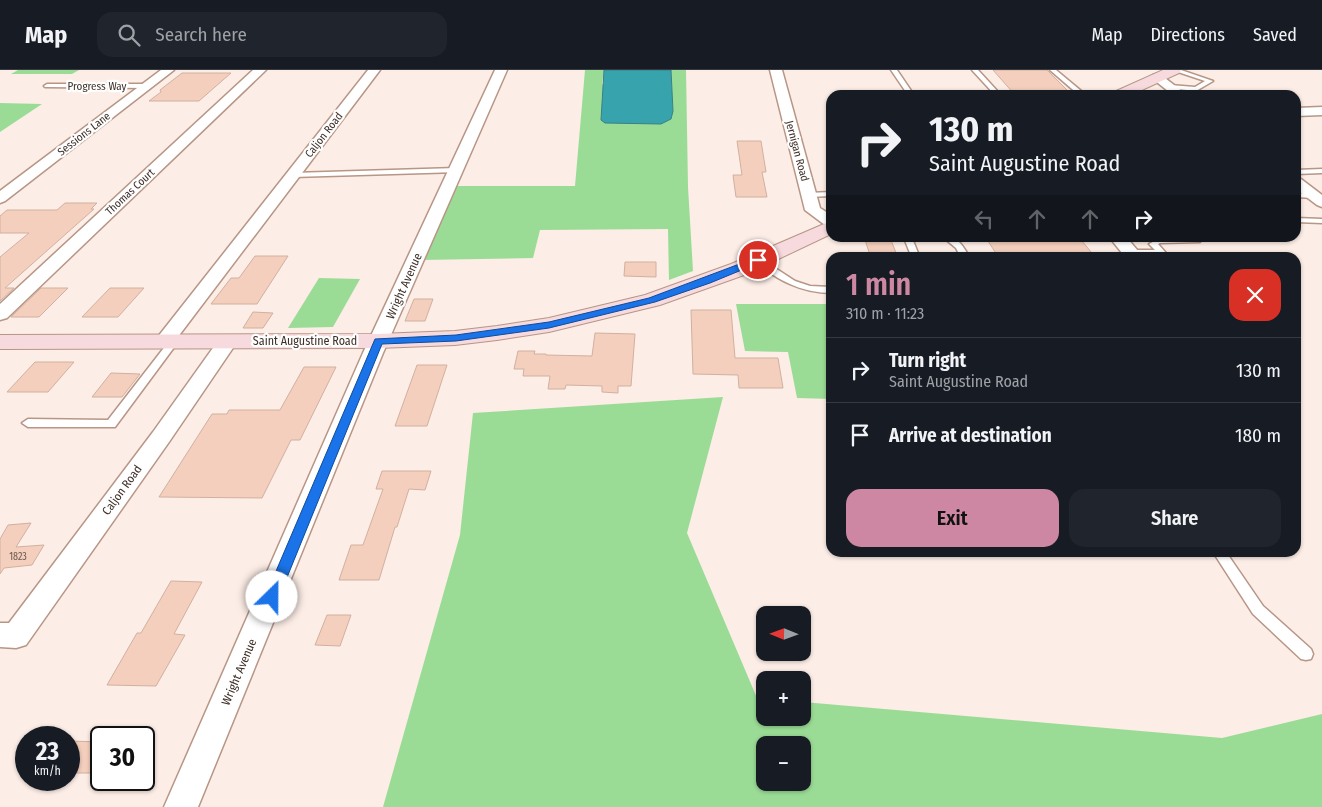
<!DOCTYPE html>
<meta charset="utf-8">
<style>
body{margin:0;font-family:"Fira Sans Condensed",sans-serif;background:#20242c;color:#f1f3f6;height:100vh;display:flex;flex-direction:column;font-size:19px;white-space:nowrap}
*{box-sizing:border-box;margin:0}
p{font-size:16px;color:#9ea1a6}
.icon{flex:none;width:28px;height:28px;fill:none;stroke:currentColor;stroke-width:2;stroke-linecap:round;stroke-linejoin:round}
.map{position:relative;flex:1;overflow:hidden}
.side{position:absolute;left:826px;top:182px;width:475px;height:305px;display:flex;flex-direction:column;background:#171b24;border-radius:15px;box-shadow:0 1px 4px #0004}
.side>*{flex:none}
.guide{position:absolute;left:826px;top:20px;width:475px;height:152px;border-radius:15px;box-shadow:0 1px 4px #0004;background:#171b24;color:#f1f3f6;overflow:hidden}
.needle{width:32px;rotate:271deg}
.controls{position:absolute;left:756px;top:536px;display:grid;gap:10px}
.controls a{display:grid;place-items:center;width:55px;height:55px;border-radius:10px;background:#171b24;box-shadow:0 1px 4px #0004;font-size:25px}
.speed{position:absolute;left:15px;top:656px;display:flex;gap:10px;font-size:25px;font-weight:700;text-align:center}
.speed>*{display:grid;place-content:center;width:65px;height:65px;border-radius:50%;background:#171b24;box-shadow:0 1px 4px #0004;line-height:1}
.speed small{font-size:12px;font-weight:400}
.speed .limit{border:2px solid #111;border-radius:8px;background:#fff;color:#111}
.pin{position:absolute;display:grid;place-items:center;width:42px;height:42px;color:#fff;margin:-21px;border:2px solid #fff;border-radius:50%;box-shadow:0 1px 5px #0007}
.me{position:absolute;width:55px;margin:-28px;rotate:23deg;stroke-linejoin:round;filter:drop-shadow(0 0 4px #0008)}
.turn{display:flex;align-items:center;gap:18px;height:105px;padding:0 20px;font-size:22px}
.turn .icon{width:65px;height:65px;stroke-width:2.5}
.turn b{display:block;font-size:35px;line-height:42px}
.lanes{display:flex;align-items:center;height:48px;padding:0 20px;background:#0003;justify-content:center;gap:25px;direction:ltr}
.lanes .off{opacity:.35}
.round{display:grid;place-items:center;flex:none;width:52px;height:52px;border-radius:15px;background:#20242c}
.headline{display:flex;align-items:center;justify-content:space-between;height:85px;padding:0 20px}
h1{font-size:30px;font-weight:600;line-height:38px;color:#cd87a2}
.cta{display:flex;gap:10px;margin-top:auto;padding:10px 20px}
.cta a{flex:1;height:58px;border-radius:15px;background:#cd87a2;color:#111;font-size:20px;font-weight:600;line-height:58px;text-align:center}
.cta a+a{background:#20242c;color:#f1f3f6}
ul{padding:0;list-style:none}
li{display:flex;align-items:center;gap:15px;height:65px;padding:0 20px;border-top:1px solid #363941}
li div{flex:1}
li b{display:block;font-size:19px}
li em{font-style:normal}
header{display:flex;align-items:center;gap:30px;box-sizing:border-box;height:70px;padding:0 25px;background:#171b24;border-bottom:1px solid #363941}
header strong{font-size:24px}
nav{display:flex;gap:28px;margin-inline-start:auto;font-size:18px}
.search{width:350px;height:45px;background:#20242c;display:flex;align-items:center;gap:12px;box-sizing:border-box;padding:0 18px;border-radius:15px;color:#9ea1a6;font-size:19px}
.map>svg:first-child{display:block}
.green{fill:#9adc95;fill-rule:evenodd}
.water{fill:#37a3ad;stroke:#398085}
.building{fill:#f4cfbd;stroke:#d2b09f}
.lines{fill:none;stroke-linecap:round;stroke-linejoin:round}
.service-casing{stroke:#b79686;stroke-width:3}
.minor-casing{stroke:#b79686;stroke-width:3}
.secondary-casing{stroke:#b79686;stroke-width:2}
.service{fill:#fff;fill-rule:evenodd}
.minor{fill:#fff;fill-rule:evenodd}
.secondary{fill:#f7dadd;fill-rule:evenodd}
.route{fill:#1a73e8;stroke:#114b97}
.labels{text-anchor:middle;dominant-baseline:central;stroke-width:4.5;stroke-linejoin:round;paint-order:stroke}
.number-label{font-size:10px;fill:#6c584e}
.far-street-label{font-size:11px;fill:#3e3029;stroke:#fefefe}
.street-label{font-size:12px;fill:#3e3029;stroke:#fefefe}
</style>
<header>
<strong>Map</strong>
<div class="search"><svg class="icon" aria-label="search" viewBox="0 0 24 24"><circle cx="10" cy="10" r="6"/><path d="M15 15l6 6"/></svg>Search here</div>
<nav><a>Map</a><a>Directions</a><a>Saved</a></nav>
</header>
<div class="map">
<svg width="1322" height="737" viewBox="0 0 1322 737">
<rect width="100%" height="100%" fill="#fcede6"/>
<path class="green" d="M18,0H79L72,4H11Z
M585,0H604L602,14L673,41L671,0H686L688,117L693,201L669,210L668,159L540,160L533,188L421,190L457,116H575Z
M0,33L42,34L0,62Z
M319,208L360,209L333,257L288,258Z
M736,234H831V329L797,328L788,282L745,281Z
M723,327L687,463L757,628L765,629V648H802L803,632L1222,668L1322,644V737H383L460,465L473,343ZM765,675H802V712H765Z"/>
<path class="water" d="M604,0H671L673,41L671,49L661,54L605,53L601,50Z"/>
<path class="building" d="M993,0H1047L1069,22H1037L1040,25H1015Z
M182,3H231L199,31H149L161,22L160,20Z
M737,71H761L766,102H762L767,127H736L733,105H742Z
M65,133H97L91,139H94L5,218H14L0,231V187L29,163H0V146L7,140H57Z
M986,168H1059L1082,171L1096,188H999Z
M865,170H891L898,188H871Z
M255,186H288L257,234H211L231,208H239Z
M625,192H656V207L624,206Z
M41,218H68L39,247H11Z
M110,218H144L118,247H82Z
M414,229H433L425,251H405Z
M691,240H731L735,288H778L783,318H739L738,305L693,304Z
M253,242L273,243L263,258H243Z
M595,263L635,264L631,316H618V323L602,322V316L566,315L565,319H548L550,306H523L524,299H514L518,281H535L534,284H546V285L592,286Z
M35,292H74L48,322H7Z
M417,295H447L427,356H395Z
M304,297H336L300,370H291L262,428L159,427L212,344H227L229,340H280Z
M111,303L140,304L122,327H92Z
M382,401H431L425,420L409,419L397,457H395L379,510H339L351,475H363L383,419H376Z
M31,453L16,477L44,475L32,495L4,498L0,504V469L8,455Z
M171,511L202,512L174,564L185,565L156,616L107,615L137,563H141Z
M327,545H351L340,576L315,575Z
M69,671L101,672V685L92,703H69Z"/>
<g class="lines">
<g class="service-casing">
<path id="service" d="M891,0H897L914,25H908Z
M972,0H978L1001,25H995Z
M1050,0H1056L1086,25H1079Z
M1172,0H1181L1213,11L1196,21L1168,18L1167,17L1170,15L1195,17L1205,11Z
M47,14H147L150,16L147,18L45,17L44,16Z
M456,98L460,100L459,102L293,107L289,105L293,103Z
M1322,99V103L1296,104V100Z
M831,122V126L808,127L804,125L808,123Z
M1296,123L1314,124L1318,126L1314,128L1296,127Z
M1296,148L1322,149V153L1296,152Z
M904,168H912L920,188H912Z
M944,168C958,166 963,176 970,188H961L956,178Z
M1197,168H1200V172L1160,173L1158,174L1166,183L1162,186H1132L1128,183L1132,180H1155L1149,174L1158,169Z
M758,187L795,211L810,216L831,217V223C801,223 778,210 755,192V188Z
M173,269L178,272L115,357H28L22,353L28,349L108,350L170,270Z
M1213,482H1226L1263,536L1311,579L1313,584L1311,589L1306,590L1301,589L1253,544Z"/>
</g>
<g class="minor-casing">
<path id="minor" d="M161,0H174L5,131L0,133V121Z
M253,0H266L7,248L0,250V234Z
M368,0H380L171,276L164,278L157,276L154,272L157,268Z
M495,0H507L383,283L198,737H164L363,283Z
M770,0H782L820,138L831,145V157L825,155L805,140Z
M1157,4L1161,5L1187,25H1173L1153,9L1151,7L1153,5Z
M1322,37V45L1296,46V38Z
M1296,108L1301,109L1322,125V137L1317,135L1296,119Z
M1110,168H1127L1144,188H1126Z
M227,266L234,268L237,272L169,372L26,575L16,578L0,577V553H9L153,362L220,268Z"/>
</g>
<g class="secondary-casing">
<path id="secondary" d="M1163,0H1181L1179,3L1131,25H1112L1114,22Z
M831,151V164L747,204L660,235L549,262L497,270L455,275L378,278L0,279V265L378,264L455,261L497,256L549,248L645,225L731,194Z"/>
</g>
<use href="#service" class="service"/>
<use href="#minor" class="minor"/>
<use href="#secondary" class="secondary"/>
</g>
<path class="route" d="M758,187L761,188V192L710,213L655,232L549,258L456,271L382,274L279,527L277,531L272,532L267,531L265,527L375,269L456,265L549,252L649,228Z"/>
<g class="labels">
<g class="number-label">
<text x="18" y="487">1823</text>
</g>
<g class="far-street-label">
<text x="97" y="16">Progress Way</text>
<text transform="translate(84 64) rotate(-38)">Sessions Lane</text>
<text transform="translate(324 65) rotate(-52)">Caljon Road</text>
<text transform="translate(797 81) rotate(75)">Jernigan Road</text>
<text transform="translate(130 122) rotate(-43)">Thomas Court</text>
</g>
<g class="street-label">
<text transform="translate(404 216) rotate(-66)">Wright Avenue</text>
<text x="305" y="271">Saint Augustine Road</text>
<text transform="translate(122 420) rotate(-54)">Caljon Road</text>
<text transform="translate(239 602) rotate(-67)">Wright Avenue</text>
</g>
</g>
</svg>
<div class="controls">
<a><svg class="needle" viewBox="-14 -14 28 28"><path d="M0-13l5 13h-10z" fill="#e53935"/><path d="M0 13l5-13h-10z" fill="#9ea1a6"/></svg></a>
<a>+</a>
<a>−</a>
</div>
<div class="speed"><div>23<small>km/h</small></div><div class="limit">30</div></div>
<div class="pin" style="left:758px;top:190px;background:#d93025"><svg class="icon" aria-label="arrive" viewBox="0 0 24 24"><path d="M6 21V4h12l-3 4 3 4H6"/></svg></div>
<svg class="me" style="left:272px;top:527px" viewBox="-20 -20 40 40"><circle r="19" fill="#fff"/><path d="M0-13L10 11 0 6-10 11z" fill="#1a73e8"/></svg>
<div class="guide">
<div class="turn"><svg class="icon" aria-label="right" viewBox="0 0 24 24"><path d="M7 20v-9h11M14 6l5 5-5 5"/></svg><div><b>130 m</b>Saint Augustine Road</div></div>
<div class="lanes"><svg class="icon off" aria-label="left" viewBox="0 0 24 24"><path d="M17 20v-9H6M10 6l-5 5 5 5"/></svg><svg class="icon off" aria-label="ahead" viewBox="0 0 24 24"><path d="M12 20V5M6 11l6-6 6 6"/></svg><svg class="icon off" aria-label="ahead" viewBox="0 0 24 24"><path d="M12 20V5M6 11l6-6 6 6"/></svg><svg class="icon" aria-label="right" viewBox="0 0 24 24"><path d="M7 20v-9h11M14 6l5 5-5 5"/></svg></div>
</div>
<section class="side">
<div class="headline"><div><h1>1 min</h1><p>310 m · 11:23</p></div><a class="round" style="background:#d93025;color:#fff"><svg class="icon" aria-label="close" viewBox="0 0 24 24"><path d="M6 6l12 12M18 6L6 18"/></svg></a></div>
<ul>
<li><svg class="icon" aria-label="right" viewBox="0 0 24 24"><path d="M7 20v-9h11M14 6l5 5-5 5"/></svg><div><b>Turn right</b><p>Saint Augustine Road</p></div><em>130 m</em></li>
<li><svg class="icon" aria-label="arrive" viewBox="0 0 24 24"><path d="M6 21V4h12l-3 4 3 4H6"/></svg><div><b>Arrive at destination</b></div><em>180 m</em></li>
</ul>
<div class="cta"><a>Exit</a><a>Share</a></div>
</section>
</div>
